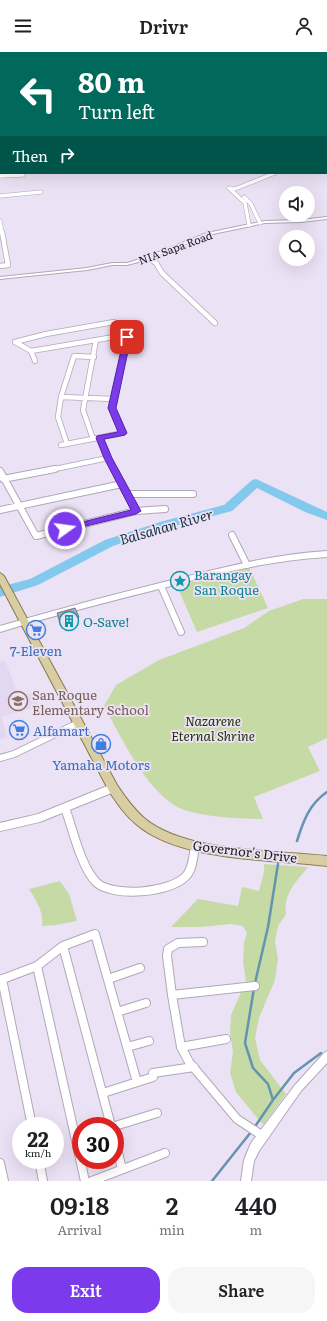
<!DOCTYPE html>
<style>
body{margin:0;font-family:Literata,serif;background:#f6f6f6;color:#202124;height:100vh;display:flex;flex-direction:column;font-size:15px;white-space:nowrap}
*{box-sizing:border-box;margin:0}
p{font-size:13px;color:#757577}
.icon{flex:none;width:22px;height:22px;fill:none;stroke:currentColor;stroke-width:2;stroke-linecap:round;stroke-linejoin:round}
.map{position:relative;height:1129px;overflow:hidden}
.panel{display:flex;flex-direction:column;background:#fff;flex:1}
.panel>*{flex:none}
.guide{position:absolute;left:0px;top:0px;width:327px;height:122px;box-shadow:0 4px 16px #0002;background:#00695c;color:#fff;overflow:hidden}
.buttons{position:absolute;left:279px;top:134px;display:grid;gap:8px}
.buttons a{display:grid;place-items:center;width:36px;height:36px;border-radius:50%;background:#fff;box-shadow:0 4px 16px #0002;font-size:20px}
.speed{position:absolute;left:12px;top:1065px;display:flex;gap:8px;font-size:20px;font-weight:700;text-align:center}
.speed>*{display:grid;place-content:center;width:52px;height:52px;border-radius:50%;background:#fff;box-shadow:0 4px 16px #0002;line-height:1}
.speed small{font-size:10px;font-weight:400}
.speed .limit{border:6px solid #d22;background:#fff;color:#111}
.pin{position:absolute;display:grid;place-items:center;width:34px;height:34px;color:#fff;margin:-17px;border-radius:8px;box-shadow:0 2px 6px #0006}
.me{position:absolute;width:44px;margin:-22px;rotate:76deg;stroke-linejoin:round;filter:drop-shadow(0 0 3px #0008)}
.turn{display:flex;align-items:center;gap:14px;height:84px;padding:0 12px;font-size:18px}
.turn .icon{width:52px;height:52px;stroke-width:2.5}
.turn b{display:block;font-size:28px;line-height:34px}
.then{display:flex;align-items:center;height:38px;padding:0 12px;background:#0003;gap:8px;font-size:15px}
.eta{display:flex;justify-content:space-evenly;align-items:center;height:68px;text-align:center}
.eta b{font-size:24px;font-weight:600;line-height:28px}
.button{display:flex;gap:8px;margin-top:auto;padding:8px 12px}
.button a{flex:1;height:46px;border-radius:16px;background:#7c3aed;color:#fff;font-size:16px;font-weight:600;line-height:46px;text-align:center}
.button a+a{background:#f6f6f6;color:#202124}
header{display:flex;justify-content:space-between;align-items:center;height:52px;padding:0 12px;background:#fff;font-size:18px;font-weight:600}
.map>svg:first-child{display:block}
.built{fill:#e4d7f1}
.green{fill:#c6daa6}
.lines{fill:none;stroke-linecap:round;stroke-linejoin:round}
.stream{stroke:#6494af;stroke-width:2.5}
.river{fill:#83c9ed;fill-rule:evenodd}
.minor-far3-casing{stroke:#b0a7b9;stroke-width:4.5}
.minor-far2-casing{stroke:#b0a7b9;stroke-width:6}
.minor-far1-casing{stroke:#b0a7b9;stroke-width:8}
.minor-casing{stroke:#b0a7b9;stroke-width:10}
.tertiary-casing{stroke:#b0a7b9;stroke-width:2}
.secondary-casing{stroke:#b0a7b9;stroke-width:2}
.primary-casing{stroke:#877a4c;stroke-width:2}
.minor-far3{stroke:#fff;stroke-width:3.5}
.minor-far2{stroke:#fff;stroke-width:4.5}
.minor-far1{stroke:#fff;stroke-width:6}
.minor{stroke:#fff;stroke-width:8}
.tertiary{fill:#fff;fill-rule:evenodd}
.secondary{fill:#fff;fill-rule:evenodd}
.primary{fill:#d9cea3;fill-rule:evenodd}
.wall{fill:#968e9d}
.shaded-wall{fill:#7a7480}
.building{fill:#aea5b7;stroke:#7a7480}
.route{fill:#7c3aed;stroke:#51269a}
.labels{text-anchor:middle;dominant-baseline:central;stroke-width:3.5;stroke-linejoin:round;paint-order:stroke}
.far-street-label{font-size:11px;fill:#1c191f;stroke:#ece2f5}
.culture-label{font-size:13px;fill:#0d838f;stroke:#ece2f5;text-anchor:start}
.shop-label{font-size:13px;fill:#366cbe;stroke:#ece2f5}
.education-label{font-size:13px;fill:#785e54;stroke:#ece2f5;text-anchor:start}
.park-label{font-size:13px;font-style:italic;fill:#243203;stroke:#ece2f5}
.street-label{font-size:13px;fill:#1c191f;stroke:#ece2f5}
.water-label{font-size:14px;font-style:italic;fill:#123241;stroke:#ece2f5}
</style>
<header><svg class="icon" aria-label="menu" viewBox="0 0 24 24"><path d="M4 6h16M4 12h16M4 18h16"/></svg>Drivr<svg class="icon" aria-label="person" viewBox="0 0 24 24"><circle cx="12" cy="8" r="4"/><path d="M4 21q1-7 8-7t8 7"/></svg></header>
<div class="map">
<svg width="327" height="1129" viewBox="0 0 327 1129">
<rect width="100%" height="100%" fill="#ece2f5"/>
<path class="built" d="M5,608L18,643L35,641L38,654L2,665L7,686L0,688V610Z"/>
<path class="green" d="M249,515L268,556L197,580L177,534Z
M303,547H327V686L308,695L320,719L254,745L263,767C241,767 192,765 174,753C144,734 121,685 104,654L116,633L159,608L244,576L269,559Z
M264,812L308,815C296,830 283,842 286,862L278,874L275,889L278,907L275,928L259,966L255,986L260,1008L286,1042L263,1073L236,1040L230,1021L233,1000L230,981L231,963L246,929L243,910L244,890L247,881L243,874L231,872L200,875H171L150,879L171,875L198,847L238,854L242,835L259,839L264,820Z
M60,829L69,842L77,869L56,873L42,874C44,860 36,848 29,837Z"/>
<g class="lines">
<path class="stream" d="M297,789C303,770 309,752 327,740
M255,931L268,875L278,812
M254,936L245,991L253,1016L268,1032L273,1048L254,1076
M273,1048L294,1021L321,1001
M212,1129L251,1080"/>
<path class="river" d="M256,427L327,460V468L305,460L257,436L232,459L167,476L113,494L38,533L0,545V535L30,527L105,488L160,470L224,453L252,428Z"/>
<g class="minor-far3-casing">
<path id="minor-far3" d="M0,124L23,123
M229,136L235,137L275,121
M229,136L245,151L249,173
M0,144L41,140
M244,145L251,152L260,171
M0,169L2,181"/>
</g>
<g class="minor-far2-casing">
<path id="minor-far2" d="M149,206L156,211L162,221L215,271
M0,214L8,213L2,180
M15,290L46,282L114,270V285
M15,290L31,299L35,309
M31,299L114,285H127L112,356L123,381L61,393
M61,345L114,347
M100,386L114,418
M93,387L83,358L96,288
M67,392L58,365L61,345L74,304L94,305
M50,418L108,406"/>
</g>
<g class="minor-far1-casing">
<path id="minor-far1" d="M114,417L136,459
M0,419L36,484L136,459L165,457
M3,427L55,417
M128,442H193
M0,458L122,432
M232,483L247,513
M161,534L181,580
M0,706L14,702L78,671"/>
</g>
<g class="minor-casing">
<path id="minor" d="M65,756C73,777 80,813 96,830C112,846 171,841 186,824C193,817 193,804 195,795
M0,775L39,766L113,736
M63,894L95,882L137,1030
M37,914L85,1129
M2,927L32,1074
M108,927L140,916
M0,928L37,914L63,894L111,1074
M255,934L172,943L181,995L189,1010L237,1067L263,1084
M172,943L167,904L168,897L178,891L203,890
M117,960L146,951
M127,995L149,989
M181,995L226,987
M153,1021L194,1015
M103,1041L153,1025
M115,1074L157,1061
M115,1089L122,1117
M39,1108L43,1129
M0,1111L4,1129
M92,1129L165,1101"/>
</g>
<g class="tertiary-casing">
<path id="tertiary" d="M327,165V167L301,170L265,171L208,183L150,207L127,213H112L87,218L0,227V225L87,216L112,211H127L146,205L207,181L265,169L301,168Z
M327,999V1011L301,1039L259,1099L254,1109L251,1129H241L244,1108L251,1091L295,1033L324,1001Z"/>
</g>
<g class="secondary-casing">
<path id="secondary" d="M327,499V505C272,508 220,521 167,535C111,549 55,563 0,580V574L21,568C70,554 119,541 168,529C221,516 273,502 327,499Z"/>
</g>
<g class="primary-casing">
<path id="primary" d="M0,521L4,524L117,733C125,745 133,756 144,766C186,801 274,798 327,804V814C271,807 180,810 136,772C125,763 117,751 109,739L0,532Z"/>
</g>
<use href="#minor-far3" class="minor-far3"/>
<use href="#minor-far2" class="minor-far2"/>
<use href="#minor-far1" class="minor-far1"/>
<use href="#minor" class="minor"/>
<use href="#tertiary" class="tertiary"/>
<use href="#secondary" class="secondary"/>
<use href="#primary" class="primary"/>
</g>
<path class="wall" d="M57,561L79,565V571L62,576L58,567Z"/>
<path class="shaded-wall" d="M79,565V571L62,576L61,570Z"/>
<path class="building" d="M75,556L79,565L61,570L57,561Z"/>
<path class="route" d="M127,283L131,285L116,356L127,381L125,383L104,387L112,406L141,459L136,462L65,479H62L60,477L62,475L131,458L104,406L96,386L97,384L118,380L108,356L124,285Z"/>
<defs>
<g id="sight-ring" transform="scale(1)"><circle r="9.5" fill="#ece2f5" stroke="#0f9aa8" stroke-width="1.5"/><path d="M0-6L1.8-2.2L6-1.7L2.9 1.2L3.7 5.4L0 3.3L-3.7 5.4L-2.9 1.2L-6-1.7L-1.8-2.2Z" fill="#0f9aa8"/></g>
<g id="building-ring" transform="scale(1)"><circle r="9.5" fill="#ece2f5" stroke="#0f9aa8" stroke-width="1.5"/><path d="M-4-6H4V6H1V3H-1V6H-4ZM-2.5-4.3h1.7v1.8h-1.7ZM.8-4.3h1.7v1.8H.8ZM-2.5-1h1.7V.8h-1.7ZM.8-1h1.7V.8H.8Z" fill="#0f9aa8"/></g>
<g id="supermarket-ring" transform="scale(1)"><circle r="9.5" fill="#ece2f5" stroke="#3f7fe0" stroke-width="1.5"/><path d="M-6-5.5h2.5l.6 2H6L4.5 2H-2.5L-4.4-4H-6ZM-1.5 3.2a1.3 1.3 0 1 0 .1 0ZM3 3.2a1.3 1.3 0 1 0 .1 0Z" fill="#3f7fe0"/></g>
<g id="school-ring" transform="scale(1)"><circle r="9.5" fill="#ece2f5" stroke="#8d6e63" stroke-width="1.5"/><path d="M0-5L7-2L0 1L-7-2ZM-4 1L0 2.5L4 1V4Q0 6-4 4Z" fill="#8d6e63"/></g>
<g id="shop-ring" transform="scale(1)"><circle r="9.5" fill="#ece2f5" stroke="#3f7fe0" stroke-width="1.5"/><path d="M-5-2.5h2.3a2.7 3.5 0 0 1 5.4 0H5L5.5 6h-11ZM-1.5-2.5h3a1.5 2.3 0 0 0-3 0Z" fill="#3f7fe0"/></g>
</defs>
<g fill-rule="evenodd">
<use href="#sight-ring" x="180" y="529"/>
<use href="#building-ring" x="69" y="569"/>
<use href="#supermarket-ring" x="36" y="578"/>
<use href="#school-ring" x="18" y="649"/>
<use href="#supermarket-ring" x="19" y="678"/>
<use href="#shop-ring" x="101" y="692"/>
</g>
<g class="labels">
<g class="far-street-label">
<text transform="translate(175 195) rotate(-20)">NIA Sapa Road</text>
</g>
<g class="culture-label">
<text x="194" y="522">Barangay<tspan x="194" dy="15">San Roque</tspan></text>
<text x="83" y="569">O-Save!</text>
</g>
<g class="shop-label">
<text x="36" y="598">7-Eleven</text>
<text x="33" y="678" text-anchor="start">Alfamart</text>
<text x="101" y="712">Yamaha Motors</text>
</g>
<g class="education-label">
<text x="32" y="642">San Roque<tspan x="32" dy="15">Elementary School</tspan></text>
</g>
<g class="park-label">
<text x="213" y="668">Nazarene<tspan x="213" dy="15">Eternal Shrine</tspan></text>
</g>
<g class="street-label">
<text transform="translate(245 799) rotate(7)">Governor's Drive</text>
</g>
<g class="water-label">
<text transform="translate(166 474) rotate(-16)">Balsahan River</text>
</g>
</g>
</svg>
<div class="buttons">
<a><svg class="icon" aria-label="sound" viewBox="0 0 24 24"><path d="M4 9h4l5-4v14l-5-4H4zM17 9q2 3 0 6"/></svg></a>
<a><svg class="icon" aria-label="search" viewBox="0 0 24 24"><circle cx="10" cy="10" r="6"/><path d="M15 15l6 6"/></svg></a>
</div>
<div class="speed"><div>22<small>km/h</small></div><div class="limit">30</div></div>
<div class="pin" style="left:127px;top:285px;background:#d93025"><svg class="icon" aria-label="arrive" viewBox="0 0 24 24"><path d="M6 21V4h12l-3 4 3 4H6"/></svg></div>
<svg class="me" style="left:65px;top:477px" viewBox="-20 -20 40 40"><circle r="17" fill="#7c3aed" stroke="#fff" stroke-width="3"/><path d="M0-11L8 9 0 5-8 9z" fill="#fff"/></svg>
<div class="guide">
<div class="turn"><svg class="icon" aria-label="left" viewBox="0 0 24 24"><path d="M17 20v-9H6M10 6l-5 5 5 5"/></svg><div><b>80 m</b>Turn left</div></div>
<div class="then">Then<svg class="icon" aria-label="right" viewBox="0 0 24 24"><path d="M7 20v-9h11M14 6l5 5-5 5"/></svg></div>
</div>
</div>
<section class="panel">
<div class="eta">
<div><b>09:18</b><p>Arrival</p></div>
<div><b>2</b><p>min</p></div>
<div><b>440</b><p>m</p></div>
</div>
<div class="button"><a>Exit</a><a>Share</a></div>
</section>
